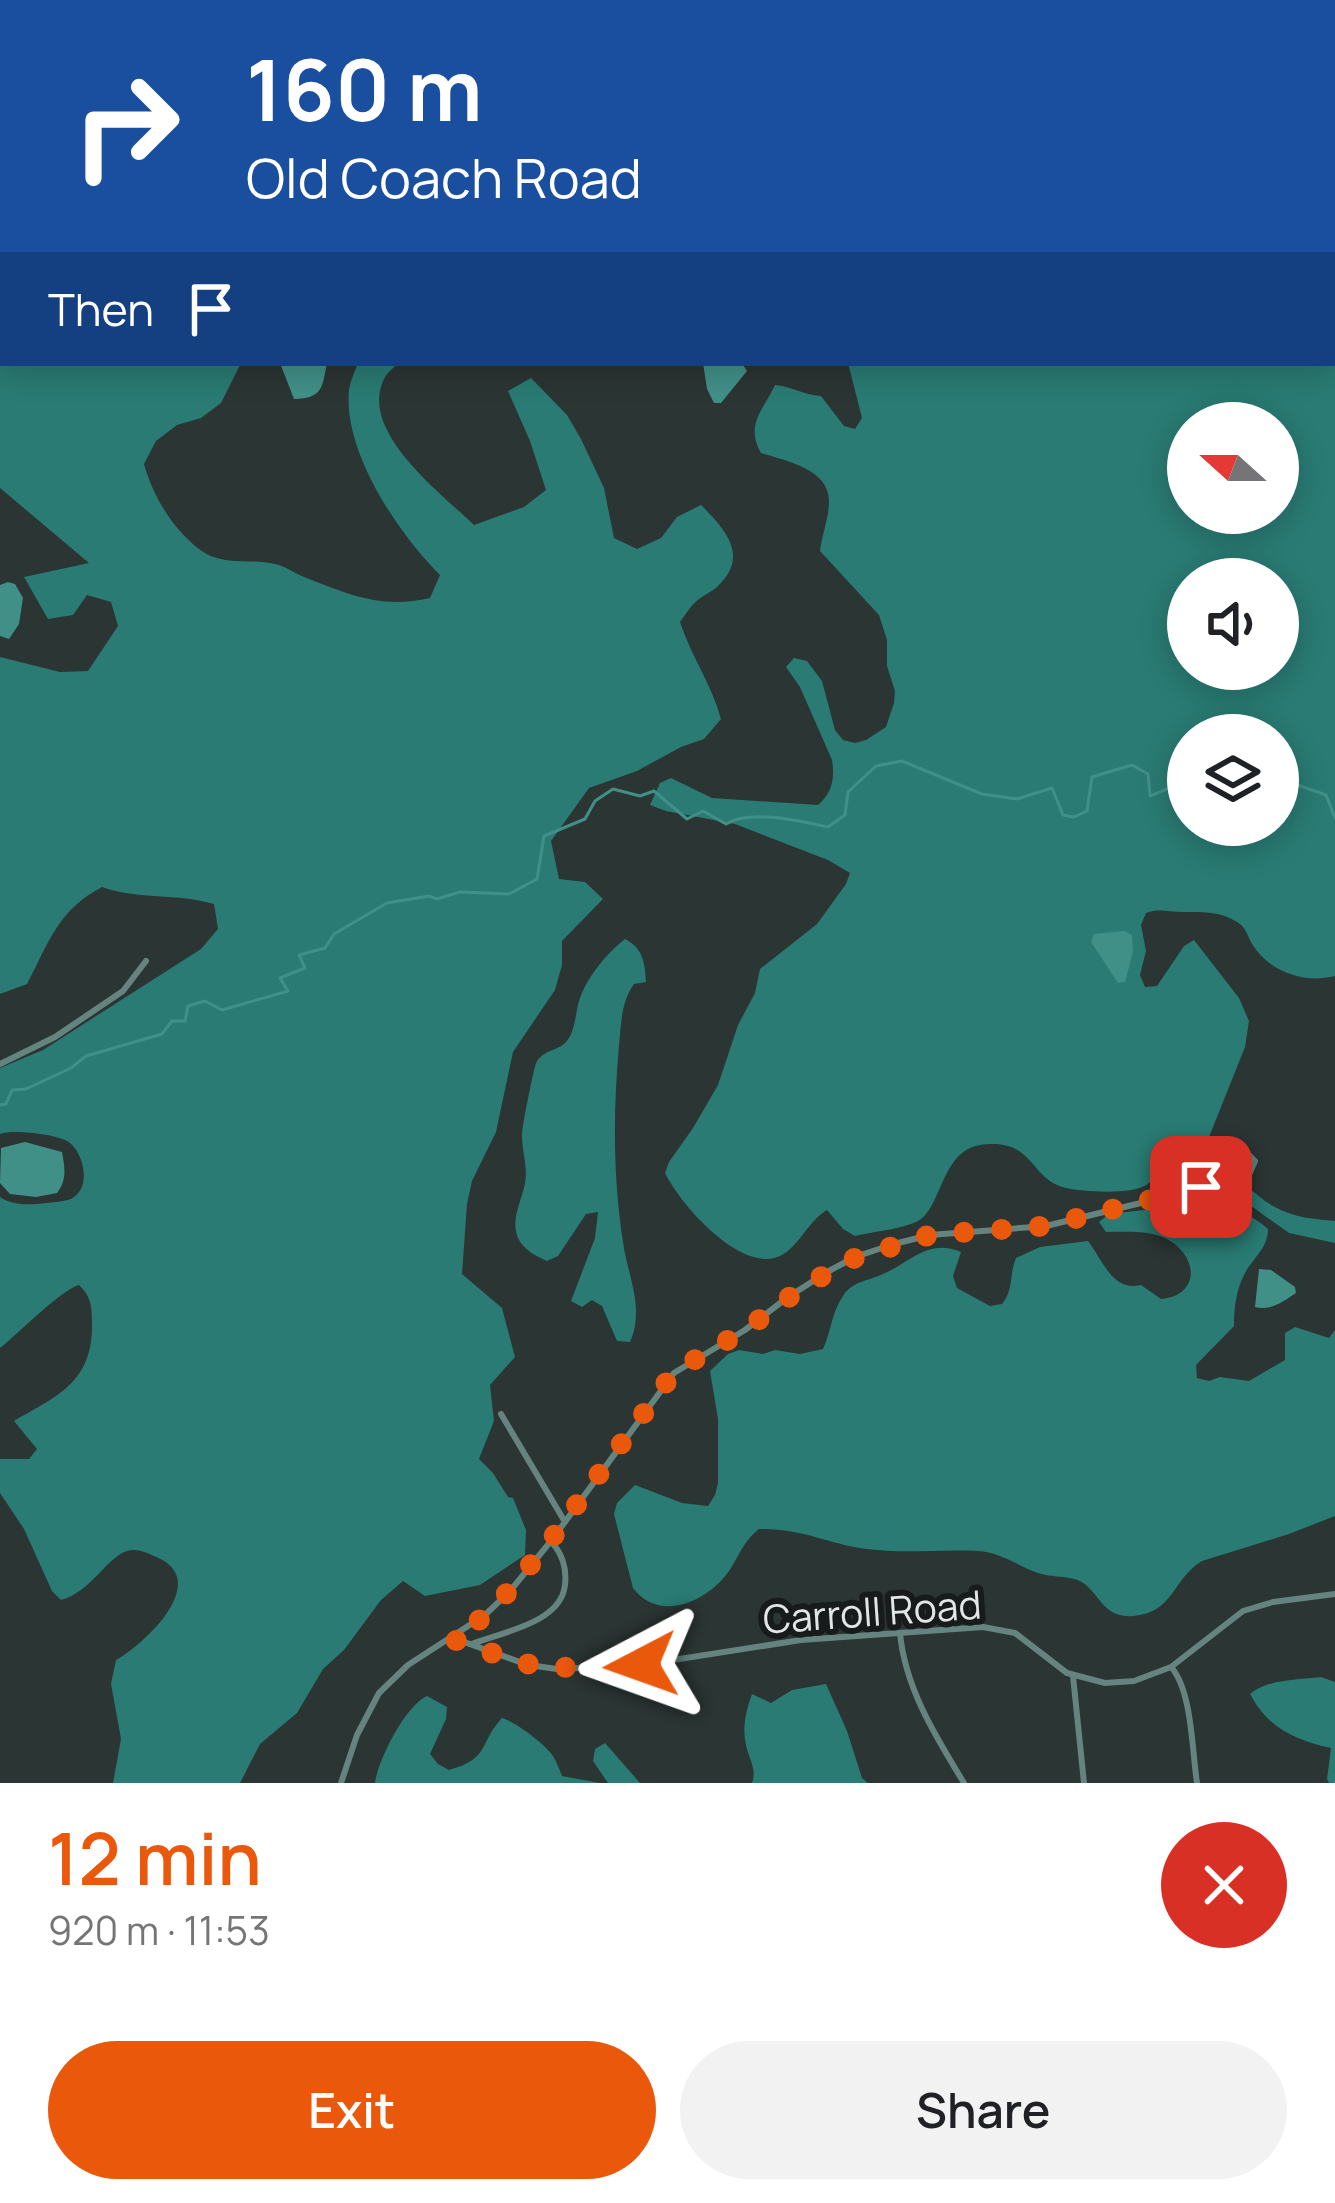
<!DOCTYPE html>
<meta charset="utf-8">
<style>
body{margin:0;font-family:Manrope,sans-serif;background:#f2f2f2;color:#202124;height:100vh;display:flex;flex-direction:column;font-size:45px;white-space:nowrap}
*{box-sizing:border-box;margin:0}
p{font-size:39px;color:#757577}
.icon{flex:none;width:66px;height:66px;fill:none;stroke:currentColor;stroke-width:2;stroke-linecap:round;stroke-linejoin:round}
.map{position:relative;height:1783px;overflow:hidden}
.side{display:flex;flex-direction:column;background:#fff;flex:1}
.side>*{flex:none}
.banner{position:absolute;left:0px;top:0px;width:1335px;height:366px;box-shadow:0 6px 30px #0003;background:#1a4fa0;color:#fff;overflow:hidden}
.needle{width:78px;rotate:291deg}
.buttons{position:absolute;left:1167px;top:402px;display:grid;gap:24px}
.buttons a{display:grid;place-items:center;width:132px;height:132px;border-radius:50%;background:#fff;box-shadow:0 6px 30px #0003;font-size:60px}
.pin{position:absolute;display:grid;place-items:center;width:102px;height:102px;color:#fff;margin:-51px;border-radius:24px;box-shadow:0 6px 18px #0006}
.me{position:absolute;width:132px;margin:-66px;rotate:266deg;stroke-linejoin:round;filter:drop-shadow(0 0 9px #0008)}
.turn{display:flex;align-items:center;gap:42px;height:252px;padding:0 48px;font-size:54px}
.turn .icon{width:156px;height:156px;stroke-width:2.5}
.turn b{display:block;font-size:84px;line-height:102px}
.then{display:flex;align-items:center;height:114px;padding:0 48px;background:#0003;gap:24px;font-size:45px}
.round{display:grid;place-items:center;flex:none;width:126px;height:126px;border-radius:63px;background:#f2f2f2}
.headline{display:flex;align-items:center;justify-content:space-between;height:204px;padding:0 48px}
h1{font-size:72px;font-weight:600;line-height:90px;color:#ea580c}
.action{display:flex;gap:24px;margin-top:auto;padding:24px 48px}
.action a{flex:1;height:138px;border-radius:72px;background:#ea580c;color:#fff;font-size:48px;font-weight:600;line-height:138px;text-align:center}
.action a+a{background:#f2f2f2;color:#202124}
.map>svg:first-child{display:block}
.forest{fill:#297b73;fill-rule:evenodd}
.water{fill:#419088}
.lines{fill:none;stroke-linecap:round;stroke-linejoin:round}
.stream{stroke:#419088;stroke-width:3}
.street{stroke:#65837f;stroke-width:6}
.secondary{stroke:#7fb1aa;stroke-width:9}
.route{stroke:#ea580c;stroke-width:21;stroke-dasharray:0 37.8}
.labels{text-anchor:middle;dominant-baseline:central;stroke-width:12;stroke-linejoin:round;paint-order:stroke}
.street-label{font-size:39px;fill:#e1e7e6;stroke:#171b1b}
</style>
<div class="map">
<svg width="1335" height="1783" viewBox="0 0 1335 1783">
<rect width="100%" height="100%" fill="#2b3533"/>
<path class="forest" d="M310,0H617V2L311,3Z
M1332,236H1335V976C1305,984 1269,972 1252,944C1247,935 1246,927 1237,922C1220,911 1202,912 1182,912C1169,912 1159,908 1146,913L1141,925L1146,951L1140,975L1145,987L1157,986L1184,946L1194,940L1239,998L1249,1021L1245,1047L1201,1157C1190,1160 1175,1156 1165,1163C1158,1167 1155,1178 1148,1184C1134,1195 1084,1192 1066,1188C1029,1180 1035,1137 980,1145C941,1151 942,1208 918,1221C902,1229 872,1232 855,1236L843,1229L827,1210C808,1221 799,1247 780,1256C741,1274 680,1204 665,1173L669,1162L693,1128L718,1085L738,1025L755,993L760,969L817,924L846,884L850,873L828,860L735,824L666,811L650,805L660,783L671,778L712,798L818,805C832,793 835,779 832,760L800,687L786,667L794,658L807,661L822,681L835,730L843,740L855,743L866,740L886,727L894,703L895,691L887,666V640L879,615L820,551C822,534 829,518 829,501C829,469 786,461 761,453C745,424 763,411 775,385C791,386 803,395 821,396L844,426L855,429L862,418L848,363H1332ZM1188,423H1278V513H1188ZM1188,579H1278V669H1188ZM1188,735H1278V825H1188Z
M0,312L3,313V363H241L221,403L201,418L177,425L156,441L144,464C153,496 172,528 199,549C224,568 251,557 279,565C288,568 296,574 304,577C350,595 381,609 430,598L440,575C398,533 343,452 349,390C350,382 355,371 358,363H398C394,368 388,372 385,377C356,430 441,493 474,525L524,507L546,490L530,441L508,391L531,378L567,415L581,439L604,488L614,538L637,549L661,538L677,517L701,505C727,531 750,557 716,588C711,592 704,595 699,599C691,605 686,614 680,622C691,656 712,685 721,719L704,739L681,747L637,771L589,788L551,841L559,879L585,882L603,899L562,941V965L555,990L513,1052L496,1132L472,1181L467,1204L462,1274L502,1308L515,1357L490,1385L494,1421L479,1459L493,1473L508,1497L513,1498L526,1530L525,1555L480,1585L425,1596L403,1581L381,1600L344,1650L323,1669L297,1713L260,1744L240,1783H113L121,1739L111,1684L116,1660C146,1643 214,1579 154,1556C146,1552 135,1548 127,1551C106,1558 91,1592 61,1600L52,1591L24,1529L0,1493V1459H29L37,1449L14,1421C55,1397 90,1384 92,1330C92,1311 93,1298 79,1285C61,1290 19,1333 0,1348V1197C13,1206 31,1205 46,1203C54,1202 67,1202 74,1197C92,1185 83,1148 65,1140C52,1134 13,1129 0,1134V1068L43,1050L201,949L218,929L214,904C177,893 138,900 102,887C58,910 49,942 27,984L0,994V657L60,672L88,671L118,626L111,602L87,595L73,615L48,619L24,577L89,563L0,488Z
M625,939C643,948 645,963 646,982L634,984C621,1002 621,1025 619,1046C613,1113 613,1176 623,1242C628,1277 645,1308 630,1342L617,1341L602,1306L592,1300L582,1307L571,1301L595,1238L598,1212L586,1214L558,1256L547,1261C535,1256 523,1249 518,1238C510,1219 522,1201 525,1183C528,1167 522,1152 522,1136C521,1130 534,1068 536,1063C544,1049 556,1052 566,1042C576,1031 575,1012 580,998C588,976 607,953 625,939Z
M1232,1182C1255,1188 1256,1197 1275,1207C1295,1218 1314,1219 1335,1221V1243L1289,1233L1237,1196L1193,1194Z
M1215,1202C1236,1208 1252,1215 1268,1229C1268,1249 1253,1257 1244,1275C1236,1291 1234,1308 1234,1326L1196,1365L1197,1378L1209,1381L1220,1377L1249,1381L1285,1360V1333L1295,1327L1329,1338L1335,1330V1516L1289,1534L1202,1561C1172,1579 1174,1613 1133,1616C1099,1619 1099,1585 1074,1579C1062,1576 1050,1577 1038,1573C1018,1566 1000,1552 978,1551C941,1549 904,1554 867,1549C827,1544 803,1528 759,1529C744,1541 741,1552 731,1568C710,1601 660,1624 633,1588L614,1514L617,1503L635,1485L682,1503L708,1506L715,1495L718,1483V1419L710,1371L728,1354L739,1350L763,1354L775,1350L800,1354L823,1349C831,1332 832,1311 843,1296C852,1281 869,1281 883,1274C911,1262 928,1238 961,1252L953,1276L957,1288L990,1306L1002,1304C1014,1289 1009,1275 1016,1258L1040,1247L1088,1241C1103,1260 1112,1292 1141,1285L1161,1299C1202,1295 1198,1254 1165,1238C1147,1230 1125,1232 1106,1232L1099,1222L1109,1214Z
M1321,1677L1335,1682V1783H1329L1327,1779L1331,1748C1295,1740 1268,1728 1250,1694C1268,1679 1297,1680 1321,1677Z
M826,1684L847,1731L862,1778L868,1783H752C757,1768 749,1760 746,1745C742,1727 746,1711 752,1694L771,1703L792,1690Z
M427,1696L447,1707L446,1719L430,1754L438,1764L449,1770C491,1758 478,1744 502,1718C514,1721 546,1745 553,1756C557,1762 559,1769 562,1776L600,1783H375C378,1760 405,1706 427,1696Z
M605,1743L640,1783H608L593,1761L595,1749Z"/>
<path class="water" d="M280,363H327C322,388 323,398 294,399Z
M703,363L743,365L747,371L721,403H714L707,389Z
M8,582L15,584L23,598L19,624L9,639L0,636V585Z
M1124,931L1132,935L1133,952L1125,982L1118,983L1091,942L1094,934Z
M25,1142L62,1152C65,1168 67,1180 57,1193L36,1197L10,1194L0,1183L1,1148Z
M1259,1269L1271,1270L1295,1287L1296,1293C1284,1301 1271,1311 1255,1307Z"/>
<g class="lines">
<path class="stream" d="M1278,793L1292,783L1326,795L1335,818
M0,1105L6,1104L12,1090L26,1089L71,1068L86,1056L162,1034L172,1021H185L188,1006L205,1001L222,1010L288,991L280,978L305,968L299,955L325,948L334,934L387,903L429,896L437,899L460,892L509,894L537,879L544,836L585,819L595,801L613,789L640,796L654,791L687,819L703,811L726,824C750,809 800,821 828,827L845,815L848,792L876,766L902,761L982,794L1017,799L1052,788L1063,815L1074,817L1087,811L1092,777L1132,765L1148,774L1150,796L1177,785L1188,777"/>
<path class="street" d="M0,1064L55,1037L123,991L146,961
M501,1414L565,1522
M900,1633C905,1688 936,1737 964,1783
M453,1638L528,1665L557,1669L641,1665L801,1640L983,1627L1015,1633L1067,1673L1105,1683L1134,1681L1171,1667L1243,1611L1273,1602L1335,1594
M472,1644C502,1632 561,1623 565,1585C567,1567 562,1554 551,1541
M1171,1667C1192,1690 1192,1751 1197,1783
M1073,1676L1084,1783
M341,1783L357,1735L379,1693L408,1665L485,1615L510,1591L551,1541L674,1373L745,1330L788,1297L829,1271L855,1257L894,1244L930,1235L1046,1226L1248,1177L1255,1161L1242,1148L1224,1150L1200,1187"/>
<path class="secondary" d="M1320,3L1322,0
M0,246L3,247"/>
</g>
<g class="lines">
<path class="route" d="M641,1665L544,1668L509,1659L452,1639L485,1616L509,1591L550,1541L674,1372L745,1330L788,1298L830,1271L855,1258L930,1235L1046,1226L1201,1187"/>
</g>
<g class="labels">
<g class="street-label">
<text transform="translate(872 1611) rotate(-4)">Carroll Road</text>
</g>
</g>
</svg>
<div class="buttons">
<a><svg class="needle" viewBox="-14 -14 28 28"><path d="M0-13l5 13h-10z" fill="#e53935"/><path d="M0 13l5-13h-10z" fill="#757577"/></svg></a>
<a><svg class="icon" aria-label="sound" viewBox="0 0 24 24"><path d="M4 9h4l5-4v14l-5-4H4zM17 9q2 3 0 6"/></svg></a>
<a><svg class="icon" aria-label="layers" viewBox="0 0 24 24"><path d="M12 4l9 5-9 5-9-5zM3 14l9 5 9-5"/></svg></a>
</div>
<div class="pin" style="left:1201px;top:1187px;background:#d93025"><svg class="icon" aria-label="arrive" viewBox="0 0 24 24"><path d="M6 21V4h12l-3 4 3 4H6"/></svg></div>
<svg class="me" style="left:641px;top:1665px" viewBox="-20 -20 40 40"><path d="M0-17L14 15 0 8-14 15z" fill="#ea580c" stroke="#fff" stroke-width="4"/></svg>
<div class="banner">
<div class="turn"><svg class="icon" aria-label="right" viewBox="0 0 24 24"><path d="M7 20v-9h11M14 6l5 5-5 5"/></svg><div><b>160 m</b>Old Coach Road</div></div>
<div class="then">Then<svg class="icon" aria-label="arrive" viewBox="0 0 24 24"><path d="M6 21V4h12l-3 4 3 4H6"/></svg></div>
</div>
</div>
<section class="side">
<div class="headline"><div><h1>12 min</h1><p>920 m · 11:53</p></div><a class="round" style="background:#d93025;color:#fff"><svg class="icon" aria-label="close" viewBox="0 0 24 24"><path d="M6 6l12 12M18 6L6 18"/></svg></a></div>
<div class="action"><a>Exit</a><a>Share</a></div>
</section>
